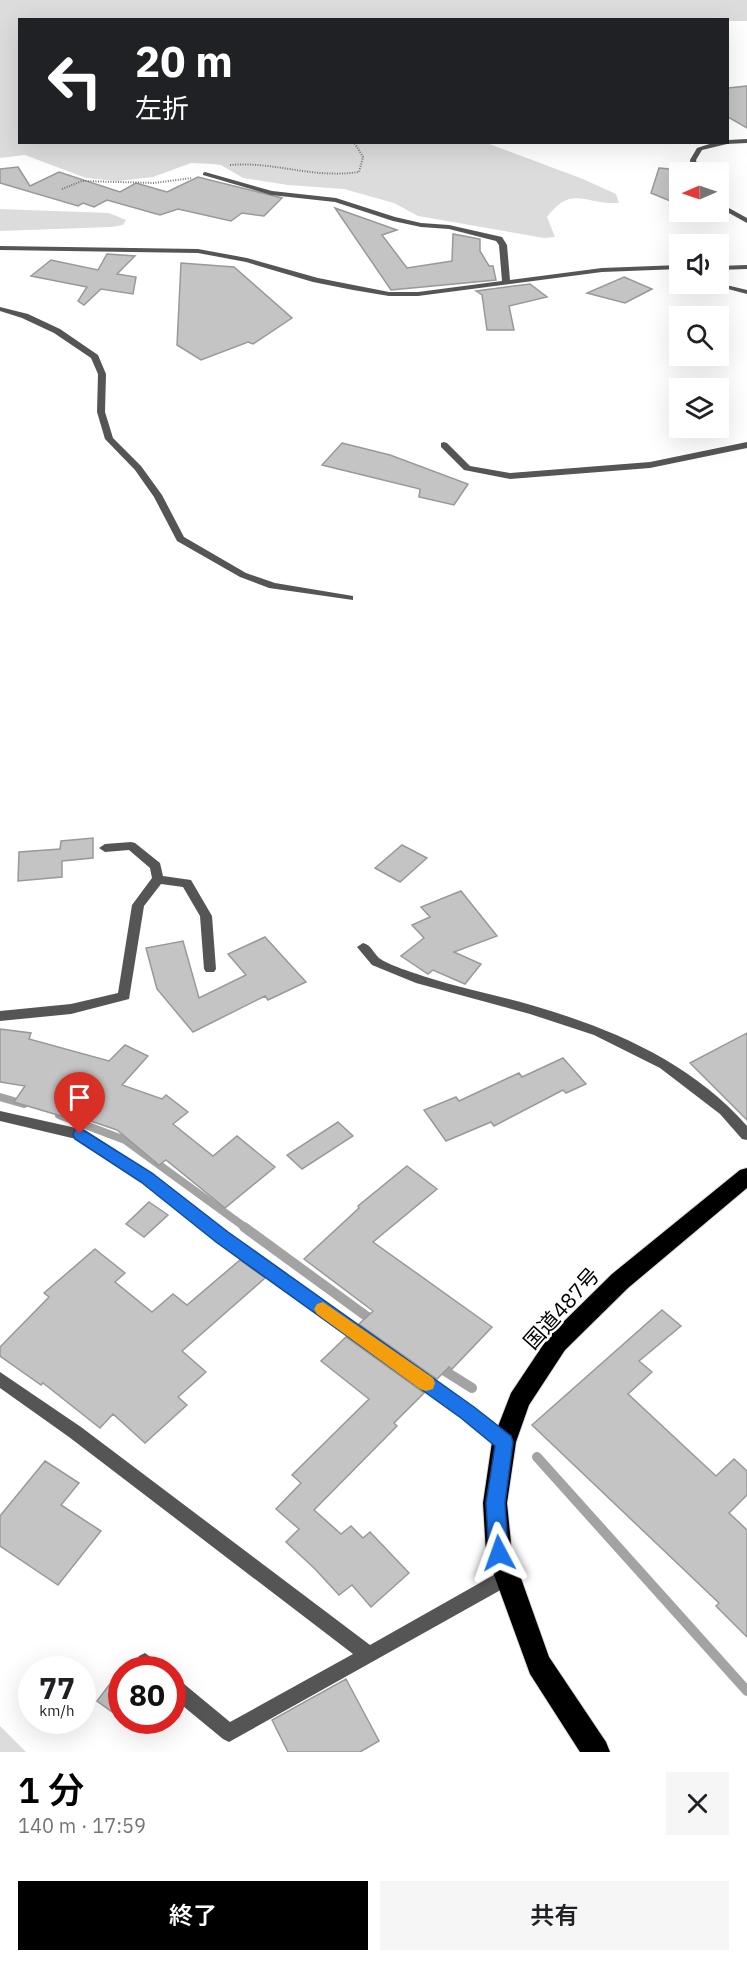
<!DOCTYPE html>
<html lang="ja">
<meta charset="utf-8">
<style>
body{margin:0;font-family:"IBM Plex Sans","Noto Sans JP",sans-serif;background:#f6f6f6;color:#202124;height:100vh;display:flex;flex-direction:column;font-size:22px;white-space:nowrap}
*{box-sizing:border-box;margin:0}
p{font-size:20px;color:#757577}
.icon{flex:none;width:33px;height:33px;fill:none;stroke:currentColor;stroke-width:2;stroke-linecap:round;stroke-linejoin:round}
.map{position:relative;height:1752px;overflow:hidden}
.drawer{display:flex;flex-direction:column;background:#fff;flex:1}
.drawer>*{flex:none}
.hud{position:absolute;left:18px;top:18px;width:711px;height:126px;border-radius:0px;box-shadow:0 6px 24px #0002;background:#202124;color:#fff;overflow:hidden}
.needle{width:39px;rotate:268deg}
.tools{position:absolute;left:669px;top:162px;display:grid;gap:12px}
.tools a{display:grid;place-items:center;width:60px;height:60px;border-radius:0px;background:#fff;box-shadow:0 6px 24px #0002;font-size:30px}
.speed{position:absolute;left:18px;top:1656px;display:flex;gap:12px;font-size:30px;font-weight:700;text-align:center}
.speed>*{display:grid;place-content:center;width:78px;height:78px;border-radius:50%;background:#fff;box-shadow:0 6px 24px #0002;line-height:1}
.speed small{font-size:15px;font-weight:400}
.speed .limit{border:9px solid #d22;background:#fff;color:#111}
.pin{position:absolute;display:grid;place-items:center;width:51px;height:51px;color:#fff;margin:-62px -26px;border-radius:50% 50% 50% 0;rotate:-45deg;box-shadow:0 0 6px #0007}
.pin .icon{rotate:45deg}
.me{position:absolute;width:66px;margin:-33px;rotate:356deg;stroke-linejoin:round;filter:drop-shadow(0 0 4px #0008)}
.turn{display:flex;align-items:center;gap:21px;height:126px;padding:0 18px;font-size:27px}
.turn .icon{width:78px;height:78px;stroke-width:2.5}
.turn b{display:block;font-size:42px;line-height:51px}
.round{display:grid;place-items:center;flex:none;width:63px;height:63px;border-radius:0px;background:#f6f6f6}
.head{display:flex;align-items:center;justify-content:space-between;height:102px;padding:0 18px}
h1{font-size:36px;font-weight:600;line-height:45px;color:#000}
.primary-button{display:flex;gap:12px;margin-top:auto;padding:12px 18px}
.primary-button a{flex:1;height:69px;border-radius:0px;background:#000;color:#fff;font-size:24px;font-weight:600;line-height:69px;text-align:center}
.primary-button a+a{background:#f6f6f6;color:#202124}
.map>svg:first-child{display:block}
.green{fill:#dcdcdc}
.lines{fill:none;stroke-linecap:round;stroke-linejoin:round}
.stream-far1{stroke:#a3a3a3;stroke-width:8}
.stream{stroke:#a3a3a3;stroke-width:10}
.building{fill:#c4c4c4;stroke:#999;stroke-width:1.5}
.highway-casing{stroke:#dbdbdb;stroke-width:2}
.path{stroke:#777;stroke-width:2;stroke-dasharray:1 1.5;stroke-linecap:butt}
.street{fill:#555;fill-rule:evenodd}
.highway{fill:#000;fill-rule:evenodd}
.route{fill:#1a73e8;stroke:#114b97;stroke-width:1.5}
.slow{fill:#f59e0b}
.labels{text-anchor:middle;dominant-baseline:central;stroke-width:5;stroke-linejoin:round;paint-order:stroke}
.near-street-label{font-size:21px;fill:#000;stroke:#fff}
</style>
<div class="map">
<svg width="747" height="1752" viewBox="0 0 747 1752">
<rect width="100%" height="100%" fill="#fff"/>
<path class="green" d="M0,0H747V21L20,20V142L487,143L583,179L616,194L619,203C585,205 572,184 547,217L555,237L544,238L418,216L394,203L344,189L288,185L243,178L221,165L212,164L191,163L153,177L118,181L86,178L25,155L0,158Z
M0,209L109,213L126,220L123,225L111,227L0,231Z
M0,1726L26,1752H0Z"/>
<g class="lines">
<path class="stream-far1" d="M0,1097L24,1104
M59,1115L125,1140L246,1228"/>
<path class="stream" d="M244,1227L373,1321
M437,1366L472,1388
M537,1457L747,1691"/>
</g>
<path class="building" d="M747,86V128L728,117V88Z
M18,167L30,186L59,172L120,192L136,183L167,192L198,177L282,198L264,216L242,213L231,221L178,209L160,215L107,200L94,207L83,203L78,206L0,183V169Z
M659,168L680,170V205L651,193Z
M335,208L397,230L382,235L407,268L452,261L453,234L480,239V251L489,266H493L496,280L391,290Z
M107,254L135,256L117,274L136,277L133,294L101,289L84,305L78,301L87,287L31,276L51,260L98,270Z
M181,263L234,267L292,318L253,344L248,342L201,360L177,345Z
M624,277L652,289L625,303L587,293Z
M530,284L547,297L509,306L514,330H487L482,295L476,291Z
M342,443L390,455L468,484L454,505L419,497L420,489L322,465Z
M93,838V858L62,861V877L18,881L19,852L60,849L61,841Z
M402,845L427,858L400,882L375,868Z
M461,891L497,936L454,952L481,964L465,984L433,970L428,974L401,956L424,938L412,925L430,917L421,907Z
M265,937L306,982L268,1000L265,996L193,1032L157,989L146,948L183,941L199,998L246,975L228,954Z
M0,1029L31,1033L29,1039L109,1061L125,1045L148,1056L122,1085L162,1099L166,1095L188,1112L173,1124L213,1156L237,1136L275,1167L225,1208L166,1160L159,1165L117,1130L70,1114L68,1118L14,1102L25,1086L0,1082Z
M747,1033V1120L690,1063Z
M563,1058L586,1084L566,1093L563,1090L494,1126L491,1122L446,1141L424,1110L456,1097L459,1101L519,1073L522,1077Z
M338,1122L353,1136L302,1169L287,1155Z
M407,1166L437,1189L373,1242L492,1327L452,1369L449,1367L437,1379L359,1324L373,1311L304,1259L359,1208L358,1206Z
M149,1202L168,1215L144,1237L126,1224Z
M95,1249L125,1273L115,1282L152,1312L173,1294L187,1305L240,1260L265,1278L182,1351L206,1372L178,1397L187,1405L145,1443L113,1414L100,1428L43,1383L41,1385L0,1356V1347L49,1297L44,1293Z
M662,1310L681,1326L639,1361L652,1372L628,1394L716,1476L734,1459L747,1471V1495L729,1513L747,1530V1637L716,1606L719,1603L532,1425Z
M346,1337L424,1393L394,1423L397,1426L314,1510L341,1534L351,1526L363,1538L370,1532L409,1573L371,1607L352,1585L339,1595L314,1568L286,1542L299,1529L276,1509L301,1483L292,1475L369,1399L321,1361Z
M45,1461L79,1483L61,1505L101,1531L58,1585L0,1546V1516Z
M122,1668V1719L97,1701Z
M346,1679L379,1741L360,1752H288L272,1720Z"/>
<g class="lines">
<g class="highway-casing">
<path id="highway" d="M747,1168V1188L628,1288L565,1350L529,1405L516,1442L507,1503L512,1553L549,1657L606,1742L610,1752H580L530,1674L486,1553L483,1503L492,1442L511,1393L549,1336L612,1274L740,1170Z"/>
</g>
<path class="path" d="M230,165C274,161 312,179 359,172L363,157L354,142
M62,189L82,181L154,183L192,178"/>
<path class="street" d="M747,139V143L727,144L702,150L696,160L699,172H691L690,160L697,148L716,142H728V140Z
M205,172L272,191L336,198L395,217L421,223L449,225L502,237L507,245L510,280L602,268L680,265V269L602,272L418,296H389L353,290L313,282L246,262L198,253L0,250V246L198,249L247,258L318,278L389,292H418L502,281L499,245L496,241L449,229L421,227L393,221L335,202L271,195L203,175V173Z
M718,202L747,218V223L718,207Z
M747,265V269L718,270V266Z
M718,283L747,290V294L709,284Z
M0,307L28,314L60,329L98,355L106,374L105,412L113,438L141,466L162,495L184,537L246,573L275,583L353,596V600L269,588L240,577L177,541L154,497L135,470L105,439L97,412L98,374L91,358L54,333L22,318L0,311Z
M444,442L447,443L470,466L510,473L650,462L747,442V448L650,468L510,479L464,470L441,447V443Z
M131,842L135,843L160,863L163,876L191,880L212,916L216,969L214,972H206L204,969L200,916L183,887L161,884L144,906L129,999L71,1014L0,1021V1011L71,1004L118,993L132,905L152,878L150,868L129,850L105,852L99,848L105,844Z
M363,943C371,945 373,952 379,958C388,965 414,973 426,977C460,988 496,995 531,1005C611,1028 691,1062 747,1126V1140L742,1139L720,1114L660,1068L594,1035L530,1014L416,983L372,965L357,947Z
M0,1111L85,1130L151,1173L227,1233L474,1408L510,1437L512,1442L510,1447L504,1449L498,1447L462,1418L217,1241L141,1181L76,1139L0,1121Z
M0,1372L81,1427L370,1645L501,1571L507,1569L513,1571L515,1577L513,1583L229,1742L223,1739L172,1697V1676L178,1679L230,1722L353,1654L69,1437L0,1388Z
M145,1653L160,1664L163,1670L139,1668L136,1662L139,1656Z"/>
<use href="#highway" class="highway"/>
</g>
<path class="route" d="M80,1128L152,1173L228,1232L474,1407L511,1436L513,1442L505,1503L508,1553L505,1559L499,1562L492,1559L489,1553L486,1503L495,1446L461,1418L216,1242L141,1182L75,1139L73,1134L75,1130Z"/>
<path class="slow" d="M323,1302L433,1378L435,1383L433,1389L426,1391L420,1389L317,1314L314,1309L317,1304Z"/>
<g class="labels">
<g class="near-street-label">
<text transform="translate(561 1308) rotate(-48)">国道487号</text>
</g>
</g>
</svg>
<div class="tools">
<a><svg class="needle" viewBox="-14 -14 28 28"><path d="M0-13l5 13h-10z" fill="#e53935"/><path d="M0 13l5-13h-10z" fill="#757577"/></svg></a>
<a><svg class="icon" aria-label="sound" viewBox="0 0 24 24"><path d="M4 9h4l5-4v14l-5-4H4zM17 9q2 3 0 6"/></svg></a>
<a><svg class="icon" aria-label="search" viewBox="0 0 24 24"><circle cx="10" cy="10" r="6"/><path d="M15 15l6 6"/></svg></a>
<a><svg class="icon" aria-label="layers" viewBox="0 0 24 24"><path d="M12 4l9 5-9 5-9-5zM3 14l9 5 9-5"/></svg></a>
</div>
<div class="speed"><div>77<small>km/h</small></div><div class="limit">80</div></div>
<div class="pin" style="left:80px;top:1134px;background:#d93025"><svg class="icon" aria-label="arrive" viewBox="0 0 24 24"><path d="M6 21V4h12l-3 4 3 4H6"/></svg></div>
<svg class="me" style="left:499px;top:1553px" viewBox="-20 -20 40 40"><path d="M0-17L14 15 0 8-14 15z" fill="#1a73e8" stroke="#fff" stroke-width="4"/></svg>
<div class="hud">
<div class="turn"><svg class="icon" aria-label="left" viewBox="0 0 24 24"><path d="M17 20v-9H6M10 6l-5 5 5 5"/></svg><div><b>20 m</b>左折</div></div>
</div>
</div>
<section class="drawer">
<div class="head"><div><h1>1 分</h1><p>140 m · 17:59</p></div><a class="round"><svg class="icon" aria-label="close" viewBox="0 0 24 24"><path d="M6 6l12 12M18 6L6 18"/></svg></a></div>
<div class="primary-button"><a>終了</a><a>共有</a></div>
</section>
